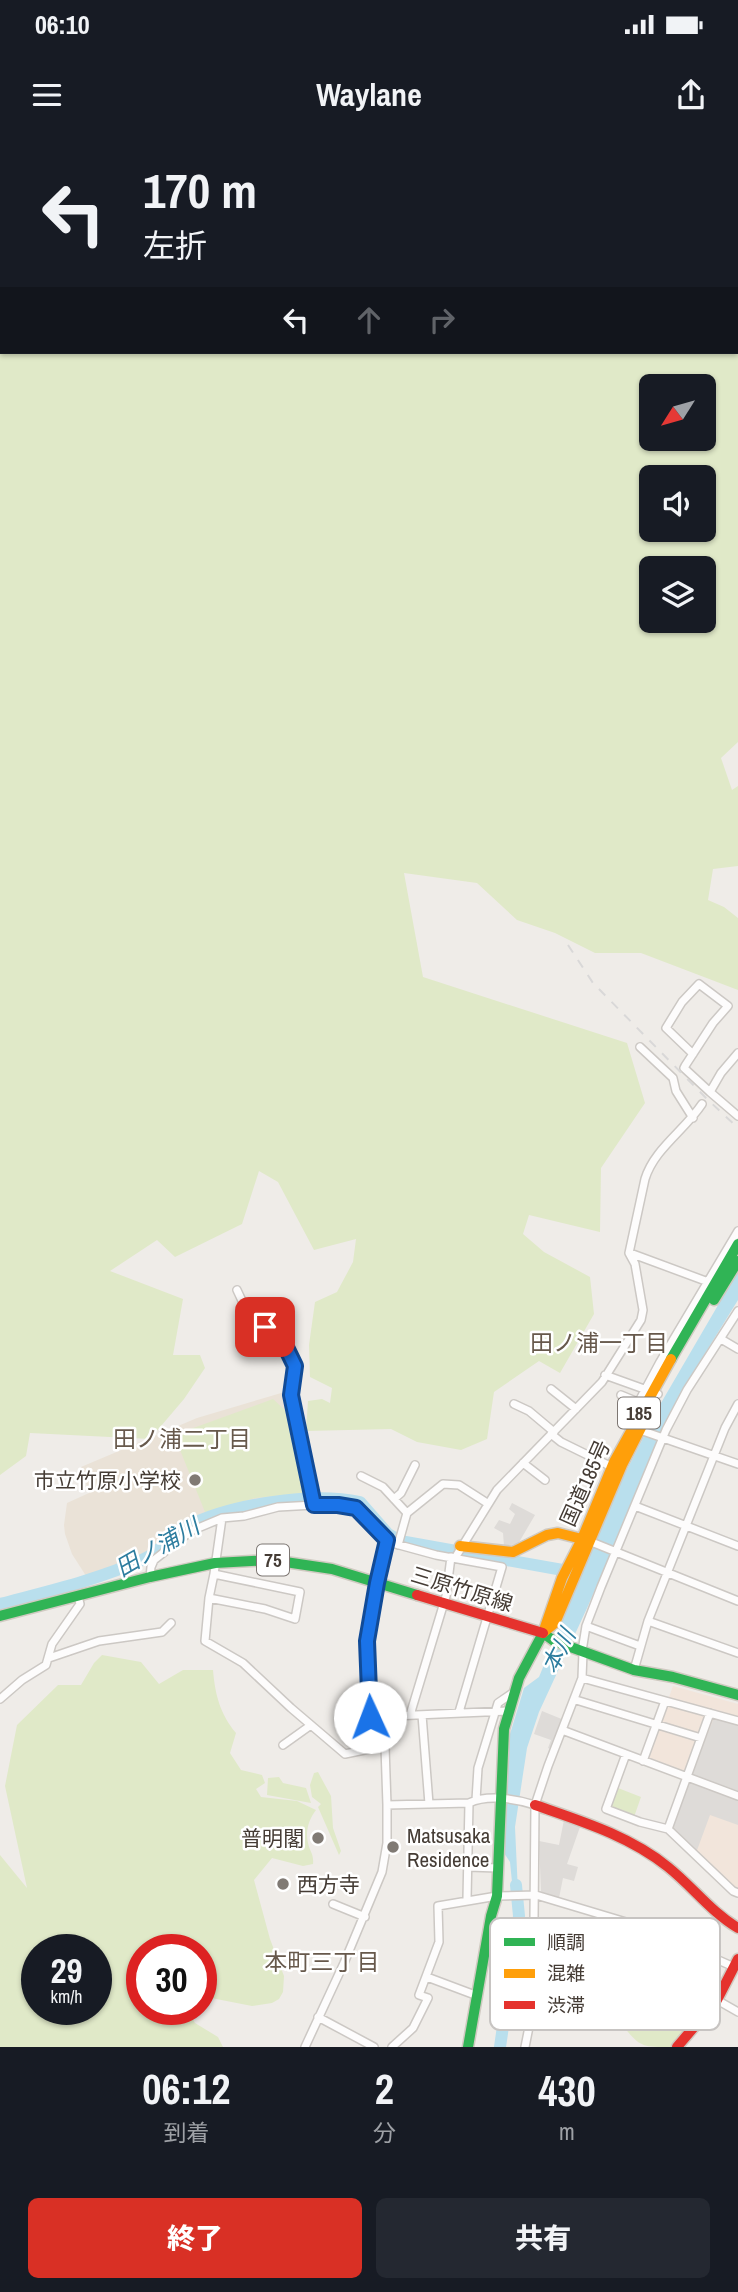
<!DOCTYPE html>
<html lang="ja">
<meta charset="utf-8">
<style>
body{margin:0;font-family:"Archivo Narrow","Noto Sans JP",sans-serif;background:#242831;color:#f1f3f6;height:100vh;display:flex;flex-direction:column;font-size:26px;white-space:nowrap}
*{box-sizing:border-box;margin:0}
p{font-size:23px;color:#9ea1a6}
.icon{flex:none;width:38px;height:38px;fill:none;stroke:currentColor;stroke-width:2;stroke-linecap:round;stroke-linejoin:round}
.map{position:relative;height:1907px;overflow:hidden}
.details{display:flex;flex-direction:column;background:#171b24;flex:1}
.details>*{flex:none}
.top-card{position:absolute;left:0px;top:0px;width:738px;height:214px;box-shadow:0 2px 5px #0004;background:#171b24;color:#f1f3f6;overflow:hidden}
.needle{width:46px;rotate:233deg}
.fabs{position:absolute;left:639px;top:234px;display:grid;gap:14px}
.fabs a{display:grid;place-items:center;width:77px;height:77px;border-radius:10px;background:#171b24;box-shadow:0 2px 5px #0004;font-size:35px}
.speed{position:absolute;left:21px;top:1794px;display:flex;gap:14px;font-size:35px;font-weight:700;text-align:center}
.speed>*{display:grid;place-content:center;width:91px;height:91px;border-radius:50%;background:#171b24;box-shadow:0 2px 5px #0004;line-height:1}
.speed small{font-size:18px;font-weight:400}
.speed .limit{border:10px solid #d22;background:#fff;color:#111}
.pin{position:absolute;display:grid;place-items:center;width:60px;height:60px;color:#fff;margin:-30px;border-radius:14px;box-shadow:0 4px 10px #0006}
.me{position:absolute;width:77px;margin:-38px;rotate:358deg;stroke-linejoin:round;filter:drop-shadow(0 0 5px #0008)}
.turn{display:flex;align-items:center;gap:24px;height:147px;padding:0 28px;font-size:32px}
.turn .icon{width:91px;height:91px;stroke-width:2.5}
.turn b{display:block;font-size:49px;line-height:60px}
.lanes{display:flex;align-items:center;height:66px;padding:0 28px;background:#0003;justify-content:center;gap:35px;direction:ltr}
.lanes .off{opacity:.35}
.eta{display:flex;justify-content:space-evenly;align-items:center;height:119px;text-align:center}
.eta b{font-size:42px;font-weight:800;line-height:49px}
.cta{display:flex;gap:14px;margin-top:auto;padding:14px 28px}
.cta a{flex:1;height:80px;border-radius:10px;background:#d93025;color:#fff;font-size:28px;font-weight:800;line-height:80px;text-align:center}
.cta a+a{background:#242831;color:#f1f3f6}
.status{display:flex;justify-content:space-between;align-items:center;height:49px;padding:0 35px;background:#171b24;direction:ltr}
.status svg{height:19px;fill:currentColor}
header{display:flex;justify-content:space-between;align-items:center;height:91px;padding:0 28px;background:#171b24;font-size:32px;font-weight:800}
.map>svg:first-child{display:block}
.commercial{fill:#f2e5db}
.education{fill:#eae2d7}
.green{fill:#e0e9c8;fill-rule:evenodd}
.parking{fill:#dedbd8}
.water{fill:#b9dfed}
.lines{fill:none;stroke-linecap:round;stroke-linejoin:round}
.river{stroke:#b9dfed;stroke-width:12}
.street-casing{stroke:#ccc8c4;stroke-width:10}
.fast-casing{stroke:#d0cac1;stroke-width:13}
.slow-casing{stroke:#d0cac1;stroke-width:13}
.jam-casing{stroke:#d0cac1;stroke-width:13}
.street{stroke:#fdfcfc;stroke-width:7}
.fast{stroke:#30b455;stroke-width:10}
.slow{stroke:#ff9f0a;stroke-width:10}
.jam{stroke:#e5322d;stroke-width:10}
.rail{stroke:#d9d8d8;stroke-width:2;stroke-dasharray:9 9;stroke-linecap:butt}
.route-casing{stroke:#114b97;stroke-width:18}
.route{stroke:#1a73e8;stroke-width:12}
.poi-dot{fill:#807a74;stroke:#fff;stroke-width:2.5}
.labels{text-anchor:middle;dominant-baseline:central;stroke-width:5;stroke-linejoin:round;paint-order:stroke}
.shield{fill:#fff;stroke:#7d7672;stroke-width:2}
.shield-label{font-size:19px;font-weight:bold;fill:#453c35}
.poi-label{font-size:21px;fill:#453c35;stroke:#fff;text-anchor:end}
.street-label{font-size:21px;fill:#453c35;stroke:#fff}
.neighbourhood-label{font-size:23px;fill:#67594c;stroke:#fff}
.water-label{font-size:23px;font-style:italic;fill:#2d7d9f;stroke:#fff}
.key{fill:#fff;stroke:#c7c4c2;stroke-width:2}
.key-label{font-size:19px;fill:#453c35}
</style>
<div class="status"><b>06:10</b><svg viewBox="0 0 49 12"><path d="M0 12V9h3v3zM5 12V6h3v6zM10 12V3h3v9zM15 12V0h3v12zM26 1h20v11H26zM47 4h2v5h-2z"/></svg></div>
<header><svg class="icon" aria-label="menu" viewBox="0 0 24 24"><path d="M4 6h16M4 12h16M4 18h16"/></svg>Waylane<svg class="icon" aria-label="share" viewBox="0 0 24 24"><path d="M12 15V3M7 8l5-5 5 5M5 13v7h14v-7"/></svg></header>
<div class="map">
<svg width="738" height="1907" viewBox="0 0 738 1907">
<rect width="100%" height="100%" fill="#efece8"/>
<path class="commercial" d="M673,1546L738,1564V1752L670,1691L690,1635L647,1619Z"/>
<path class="education" d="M288,1251L308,1357L251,1362L217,1371L181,1387L142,1417L101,1436L88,1439L72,1414L65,1394L64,1385L67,1363L89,1353L81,1327L197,1278Z"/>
<path class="green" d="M105,0H738V602L721,618L732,650L738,646V726L713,729L708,760L724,767L738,778V850L641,813H595L555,793L517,780L477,743L404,733L423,837L627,903L645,963L601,1028L600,1092L529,1075L523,1094L544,1112L590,1137L594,1174L560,1233L539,1221L494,1252L487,1299L461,1310L417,1302L391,1289L306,1291L308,1261L322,1259L330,1263L332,1248L310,1237L309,1205L315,1162L337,1152L353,1122L356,1099L314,1110L278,1042L259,1031L242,1084L175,1117L157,1100L110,1131L183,1159L173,1215H200L205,1228L184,1259L150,1299L30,1293L26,1316L0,1335V97L2,96V212H737V2H105ZM651,247H704V299H651ZM651,338H704V390H651ZM651,429H704V481H651Z
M273,1259L285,1270L303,1353L255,1358L205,1372L174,1295Z
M102,1515L141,1522L159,1544L183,1530H213C215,1554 220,1574 236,1593L230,1613L241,1630L262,1635L265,1643L256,1649L261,1657L297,1661L316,1670C309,1679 305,1691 308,1703C310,1712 314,1714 313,1724L303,1726L272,1718L254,1740L270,1799L284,1836L283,1852L279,1859L272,1863L252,1866L201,1856V1810H142V1869H186L195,1883L218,1897L223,1907H0V1715L27,1748L5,1646L17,1585L58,1545H81L94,1523ZM37,1810H96V1869H37Z
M318,1632L331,1656L333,1688L341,1711L339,1715L318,1667L321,1664L312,1657L310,1645L314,1633Z
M279,1637L283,1643L306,1648L311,1663L267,1655L268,1638Z
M618,1648L641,1657L634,1677L610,1668Z
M647,1871L661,1882L675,1872L692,1885L671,1907C640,1907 641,1907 621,1884Z"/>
<path class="parking" d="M512,1363L535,1375L518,1404L504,1406L503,1393L494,1388L499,1380L510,1384L515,1374L509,1369Z
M542,1571L564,1580L553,1610L548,1608L551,1600L534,1594Z
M714,1578L738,1584V1652L691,1635Z
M689,1641L738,1659V1685L710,1675L696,1713L671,1690Z
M564,1680L580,1687L567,1724L578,1727L574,1741L563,1738L559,1758L543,1754L541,1751L539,1701L559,1705Z"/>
<path class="water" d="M738,1097V1160L677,1259L588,1466L539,1572L527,1608L515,1687L518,1752H513L510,1722L504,1713L505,1659L510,1594L524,1548L539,1537L614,1355L661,1263L735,1136Z"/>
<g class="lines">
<path class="river" d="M0,1464C49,1451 97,1440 144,1419C160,1412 171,1395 186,1387C230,1364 312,1352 360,1362L388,1394L400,1401L574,1432
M500,1907L519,1776L516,1745"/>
<g class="street-casing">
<path id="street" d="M640,907L673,938L676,951L693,978
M738,913L721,933L710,952L738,976
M693,914L666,888L682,862L699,844L728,866L713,883L685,926L684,928L710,952
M630,1113L711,1143
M237,1150L251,1180L280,1195L295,1226L291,1255L314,1365
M721,1199L738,1209
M605,1235L658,1254
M551,1249L576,1269
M621,1255L638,1262
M514,1264L529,1271L554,1292
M630,1278L660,1222L738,1091
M640,1290L738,1324
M551,1294L561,1302L612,1327
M523,1323L545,1340
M361,1336L383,1347L407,1373L398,1405
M394,1359L401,1353L415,1325
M635,1366L738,1406
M407,1373L443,1344L459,1345L487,1363
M222,1378L214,1434L300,1452L295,1479L265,1469L209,1458L205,1501L243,1523L291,1568L345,1614L384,1606
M387,1400L377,1442L367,1501L370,1577L508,1571
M589,1401L738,1461
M455,1418L497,1350L602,1242L641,1180L643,1170L635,1124L629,1113L645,1039C654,1009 685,990 702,964
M150,1437L151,1427L154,1420L191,1391L222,1378L244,1376L278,1367L314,1365H338L356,1368L381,1395L392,1403L436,1415L502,1427L459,1572
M209,1458L214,1434
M648,1481L738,1513
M586,1486L640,1506
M583,1505L586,1486L601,1447L666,1290L687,1250L738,1171
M49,1518L99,1501L162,1492L171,1483
M634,1530L648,1481L725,1288L738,1264
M582,1538L738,1581
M0,1559L22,1540L46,1525L52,1504L80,1464L78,1456
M576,1560L701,1598
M410,1575L446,1456L451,1417
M422,1575L429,1664
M562,1590L738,1656
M283,1605L311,1585
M626,1614L606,1669L640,1682L668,1689L733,1751L738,1753
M643,1621L665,1561
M476,1660L478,1628L498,1563L514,1552
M387,1665L469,1663C488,1654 517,1659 535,1665
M668,1689L710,1573
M468,1727L498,1728
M467,1759L469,1663
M333,1764L365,1777
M427,1837L475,1855
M717,1860L738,1872
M318,1877L374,1907
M305,1907L344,1823L382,1732L387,1703V1665L384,1577
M392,1907L413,1888L428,1858L419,1855L439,1802L438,1766L497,1756L536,1755L646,1788L734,1827
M525,1907L532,1872L531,1867L539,1846L540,1812L534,1779L535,1665L548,1626L582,1538L583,1512"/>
</g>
<g class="fast-casing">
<path id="fast" d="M714,1160L738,1121
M671,1219L738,1104
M0,1476L150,1437L215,1423L272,1420L332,1429L417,1455
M543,1493L554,1501L634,1530L673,1537L738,1555
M468,1907L491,1776L497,1756L504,1589L519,1538L543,1493"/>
</g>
<g class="slow-casing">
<path id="slow" d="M460,1406L513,1412L547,1395L558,1393L582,1399
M543,1493L562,1438L582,1399L614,1322L671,1219
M543,1493L555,1483L622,1325L649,1272"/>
</g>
<g class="jam-casing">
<path id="jam" d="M417,1455L543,1493
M535,1665C581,1681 630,1696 668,1727C693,1747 711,1772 738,1788
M677,1907L717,1860L738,1819"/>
</g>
<use href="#street" class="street"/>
<use href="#fast" class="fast"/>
<use href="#slow" class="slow"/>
<use href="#jam" class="jam"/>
<path class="rail" d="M0,27L2,29
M568,805L593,843L707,959L738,988"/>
</g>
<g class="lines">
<g class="route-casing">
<path id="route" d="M265,1187L280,1195L295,1226L291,1255L314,1365H338L356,1368L387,1400L377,1443L367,1501L370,1577"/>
</g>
<use href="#route" class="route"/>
</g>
<g class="poi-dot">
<circle cx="195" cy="1340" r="7"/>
<circle cx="318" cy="1698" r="7"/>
<circle cx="393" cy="1707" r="7"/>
<circle cx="283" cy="1744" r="7"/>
</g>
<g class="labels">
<g class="shield">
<rect x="618" y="1257.5" width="42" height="31" rx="5"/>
<rect x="257" y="1404.5" width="32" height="31" rx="5"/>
</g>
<g class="shield-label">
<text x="639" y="1273">185</text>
<text x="273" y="1420">75</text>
</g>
<g class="poi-label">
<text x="181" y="1340">市立竹原小学校</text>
<text x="407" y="1695" text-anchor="start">Matsusaka<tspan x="407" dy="24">Residence</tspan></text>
<text x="304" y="1698">普明閣</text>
<text x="297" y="1744" text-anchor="start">西方寺</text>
</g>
<g class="street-label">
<text transform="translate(585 1343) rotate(-66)">国道185号</text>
<text transform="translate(462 1449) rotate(17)">三原竹原線</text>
</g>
<g class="neighbourhood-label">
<text x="599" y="1202">田ノ浦一丁目</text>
<text x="182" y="1298">田ノ浦二丁目</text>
<text x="322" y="1821">本町三丁目</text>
</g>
<g class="water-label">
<text transform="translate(157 1407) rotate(-30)">田ノ浦川</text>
<text transform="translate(558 1511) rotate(-63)">本川</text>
</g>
</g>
<rect x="490" y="1778" width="230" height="112" rx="10" class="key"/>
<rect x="504" y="1798" width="31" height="8" fill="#30b455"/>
<rect x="504" y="1829" width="31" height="9" fill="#ff9f0a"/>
<rect x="504" y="1861" width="31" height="8" fill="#e5322d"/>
<g class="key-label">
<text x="547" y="1809">順調</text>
<text x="547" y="1840">混雑</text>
<text x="547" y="1872">渋滞</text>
</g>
</svg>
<div class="fabs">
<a><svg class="needle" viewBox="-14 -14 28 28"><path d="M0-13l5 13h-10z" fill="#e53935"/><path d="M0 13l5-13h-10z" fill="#9ea1a6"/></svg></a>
<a><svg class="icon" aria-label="sound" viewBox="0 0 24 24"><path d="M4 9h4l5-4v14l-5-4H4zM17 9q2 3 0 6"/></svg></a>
<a><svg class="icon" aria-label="layers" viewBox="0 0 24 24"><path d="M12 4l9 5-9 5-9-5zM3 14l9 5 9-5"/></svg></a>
</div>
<div class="speed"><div>29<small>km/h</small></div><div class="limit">30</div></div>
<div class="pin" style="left:265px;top:1187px;background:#d93025"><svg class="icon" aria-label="arrive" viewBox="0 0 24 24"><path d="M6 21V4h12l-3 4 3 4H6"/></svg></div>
<svg class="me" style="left:370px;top:1577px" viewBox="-20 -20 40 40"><circle r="19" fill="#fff"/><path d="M0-13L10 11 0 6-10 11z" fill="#1a73e8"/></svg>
<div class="top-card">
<div class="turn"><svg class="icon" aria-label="left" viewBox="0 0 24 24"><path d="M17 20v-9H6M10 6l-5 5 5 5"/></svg><div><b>170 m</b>左折</div></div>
<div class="lanes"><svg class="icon" aria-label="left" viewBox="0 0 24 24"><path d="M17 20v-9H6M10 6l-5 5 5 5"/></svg><svg class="icon off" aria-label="ahead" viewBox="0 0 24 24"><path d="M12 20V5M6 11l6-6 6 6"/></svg><svg class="icon off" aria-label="right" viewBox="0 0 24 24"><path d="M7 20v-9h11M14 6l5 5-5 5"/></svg></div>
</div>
</div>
<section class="details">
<div class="eta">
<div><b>06:12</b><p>到着</p></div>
<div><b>2</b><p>分</p></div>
<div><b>430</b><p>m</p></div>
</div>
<div class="cta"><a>終了</a><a>共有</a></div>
</section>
